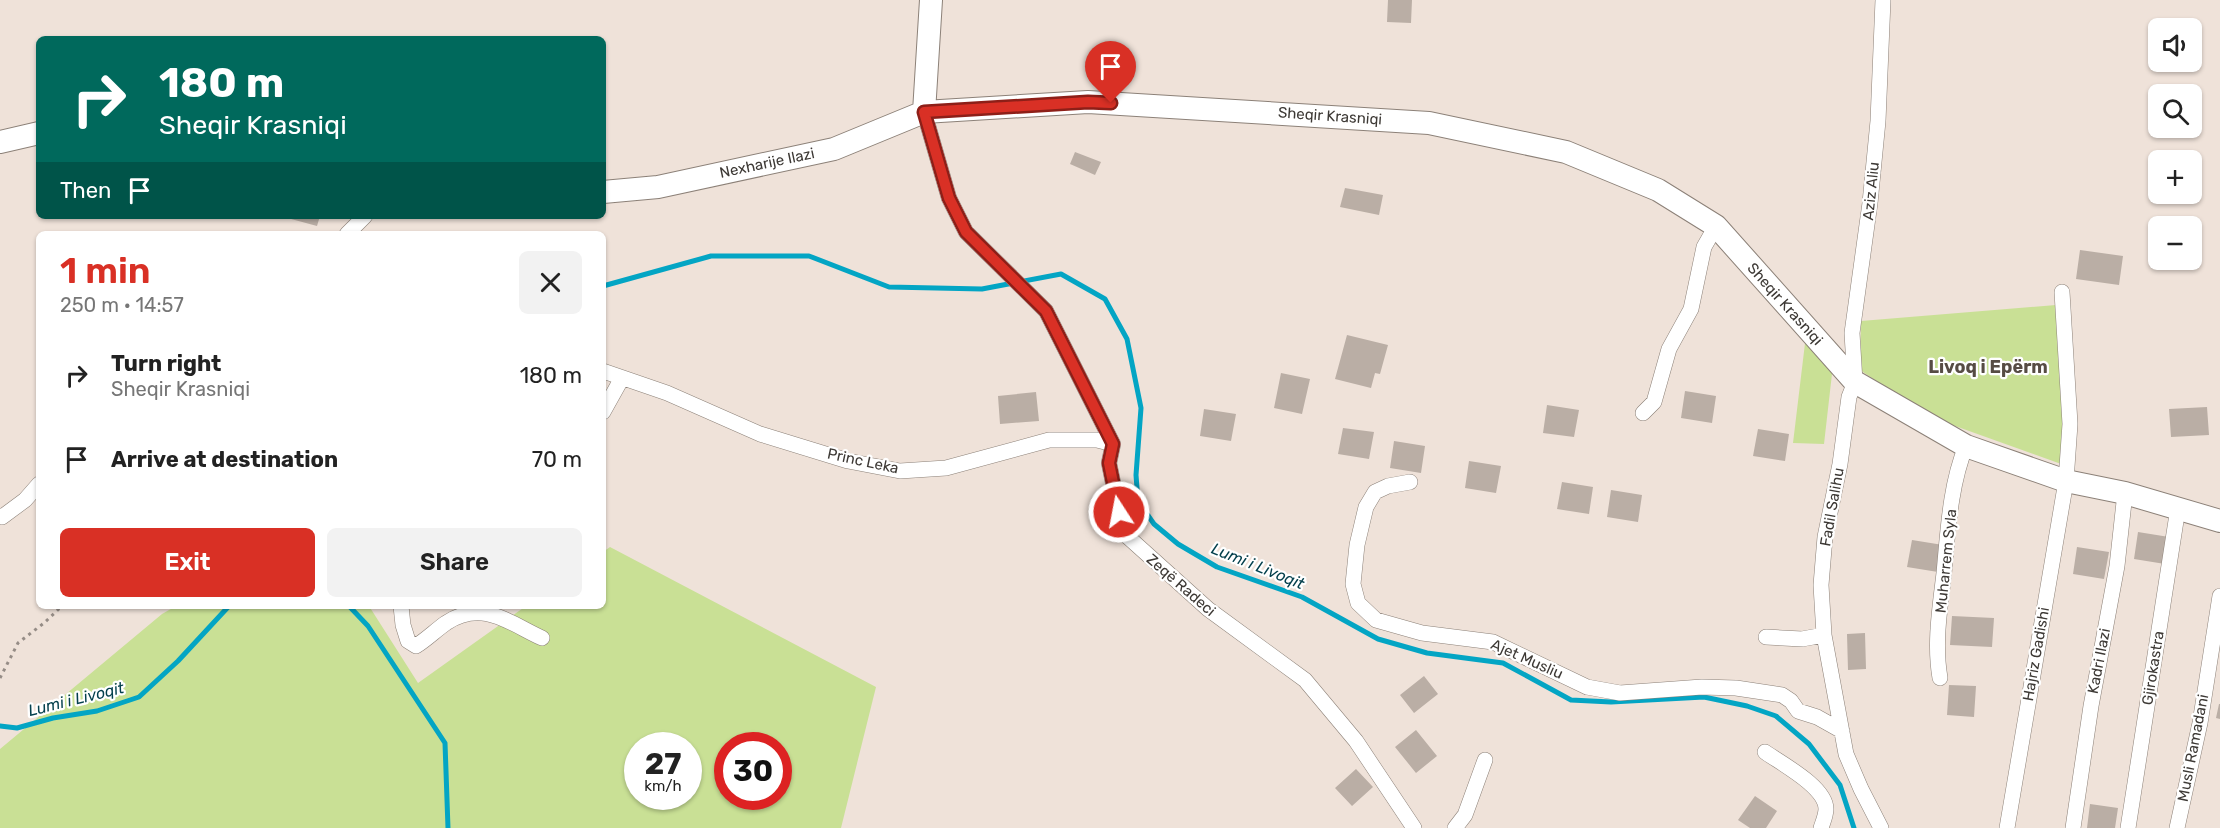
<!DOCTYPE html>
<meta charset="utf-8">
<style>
body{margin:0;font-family:Rubik,sans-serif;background:#f2f2f2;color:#222;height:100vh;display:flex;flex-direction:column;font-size:22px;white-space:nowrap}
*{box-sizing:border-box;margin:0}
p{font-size:20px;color:#767676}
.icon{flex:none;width:33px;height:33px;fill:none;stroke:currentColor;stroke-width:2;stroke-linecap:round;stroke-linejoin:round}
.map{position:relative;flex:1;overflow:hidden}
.side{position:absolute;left:36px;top:231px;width:570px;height:378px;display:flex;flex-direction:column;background:#fff;border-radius:9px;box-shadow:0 2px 4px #0004}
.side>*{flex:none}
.guide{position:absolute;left:36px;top:36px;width:570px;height:183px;border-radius:9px;box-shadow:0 2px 4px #0004;background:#00695c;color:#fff;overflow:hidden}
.fabs{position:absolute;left:2148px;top:18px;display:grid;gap:12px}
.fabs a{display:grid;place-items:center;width:54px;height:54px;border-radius:9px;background:#fff;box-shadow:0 2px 4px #0004;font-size:30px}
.speed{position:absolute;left:624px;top:732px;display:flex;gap:12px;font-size:30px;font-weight:700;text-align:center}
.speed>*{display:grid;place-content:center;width:78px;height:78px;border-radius:50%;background:#fff;box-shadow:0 2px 4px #0004;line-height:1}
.speed small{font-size:15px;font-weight:400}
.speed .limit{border:9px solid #d22;background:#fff;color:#111}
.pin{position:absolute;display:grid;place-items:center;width:51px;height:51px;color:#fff;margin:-62px -26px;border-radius:50% 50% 50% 0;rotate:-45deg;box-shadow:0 0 6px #0007}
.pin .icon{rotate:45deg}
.me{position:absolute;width:66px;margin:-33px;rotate:349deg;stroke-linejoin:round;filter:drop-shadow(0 0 4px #0008)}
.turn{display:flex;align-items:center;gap:21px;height:126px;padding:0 24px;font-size:27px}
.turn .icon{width:78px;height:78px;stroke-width:2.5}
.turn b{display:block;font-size:42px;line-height:51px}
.then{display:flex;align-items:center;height:57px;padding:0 24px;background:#0003;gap:12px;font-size:22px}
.round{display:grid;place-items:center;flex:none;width:63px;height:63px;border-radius:9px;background:#f2f2f2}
.summary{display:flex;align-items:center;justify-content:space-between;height:102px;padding:0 24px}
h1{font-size:36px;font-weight:600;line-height:45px;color:#d93025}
.button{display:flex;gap:12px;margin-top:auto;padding:12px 24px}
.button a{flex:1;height:69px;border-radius:9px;background:#d93025;color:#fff;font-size:24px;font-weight:600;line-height:69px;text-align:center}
.button a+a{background:#f2f2f2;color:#222}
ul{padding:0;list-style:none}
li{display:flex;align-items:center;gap:18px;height:84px;padding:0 24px}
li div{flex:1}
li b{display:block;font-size:22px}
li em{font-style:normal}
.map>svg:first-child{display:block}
.green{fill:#c9e095;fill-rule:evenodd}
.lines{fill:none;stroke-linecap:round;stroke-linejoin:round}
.stream{stroke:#03a5c4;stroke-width:5}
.building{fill:#baaea5}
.street-casing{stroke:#8c8178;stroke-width:16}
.secondary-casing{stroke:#8c8178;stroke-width:24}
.path{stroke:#958c86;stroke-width:3;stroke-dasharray:3 4.5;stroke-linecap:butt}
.street{stroke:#fff;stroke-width:15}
.secondary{stroke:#fff;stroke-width:22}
.route-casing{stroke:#8d1f18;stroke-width:15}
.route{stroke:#d93025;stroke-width:10}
.labels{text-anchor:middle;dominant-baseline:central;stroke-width:4.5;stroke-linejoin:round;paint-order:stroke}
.street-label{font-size:15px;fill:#3d3935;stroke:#fff}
.water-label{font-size:16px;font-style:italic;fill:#04404d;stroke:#fff}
.quarter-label{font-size:18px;font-weight:bold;fill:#564c44;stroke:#fff}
</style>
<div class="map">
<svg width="2220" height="828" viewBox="0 0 2220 828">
<rect width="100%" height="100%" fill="#efe2d9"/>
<path class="green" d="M2056,305L2064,404V465L1930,417L1860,370L1861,321Z
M1806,335L1833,365L1824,444L1793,443Z
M610,547L876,687L841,828H0V749L162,614L176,606H369L418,683L526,606H603V552ZM638,746H688V796H638ZM728,746H778V796H728Z"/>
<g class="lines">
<path class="stream" d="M603,286L711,256H809L889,287L982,289L1061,274L1105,299L1127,339L1141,408L1136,475L1138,501L1154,524L1178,544L1217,567L1302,597L1378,639L1427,653L1503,663L1571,700L1611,702L1704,697L1747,706L1776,716L1809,744L1840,785L1854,828
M349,606L368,626L445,743L448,828
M0,726L17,728L53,718L97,711L139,697L178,661L229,606"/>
</g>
<path class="building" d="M1388,0H1412L1411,23L1387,22Z
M1075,152L1101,162L1095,175L1070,164Z
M1345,188L1383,195L1379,215L1340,207Z
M280,216H320L317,226Z
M2080,250L2123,256L2119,285L2076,279Z
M1347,335L1388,345L1380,374L1375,373L1371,388L1335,379Z
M1281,373L1310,379L1302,414L1274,408Z
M1685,391L1716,396L1712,423L1681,418Z
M1036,392L1039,421L1000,424L998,396Z
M1547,405L1579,410L1574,437L1543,433Z
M2207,407L2209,435L2171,437L2169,409Z
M1204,409L1236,414L1231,441L1200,436Z
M1343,428L1374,432L1369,459L1338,454Z
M1758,429L1789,434L1785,461L1753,456Z
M1394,441L1425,446L1421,473L1390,468Z
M1469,461L1501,466L1496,493L1465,488Z
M1562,482L1593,487L1589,514L1557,509Z
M1611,490L1642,495L1638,522L1607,517Z
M2138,532L2169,537L2165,564L2134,559Z
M1912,540L1943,545L1938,572L1907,567Z
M2077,547L2109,552L2104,579L2073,574Z
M1952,616L1994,618L1992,647L1950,645Z
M1865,633L1866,669L1848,670L1847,634Z
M1424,676L1438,694L1414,713L1400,695Z
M1949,685L1976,686L1974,717L1947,715Z
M2219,704H2220V719L2216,718Z
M1416,730L1437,756L1416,773L1395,747Z
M1356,769L1373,787L1352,806L1335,788Z
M1755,796L1777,811L1766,828H1750L1738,820Z
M2090,804L2118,808L2115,828H2087Z"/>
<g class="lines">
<g class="street-casing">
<path id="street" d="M924,112L949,198L966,232L1046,311L1113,444L1109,463L1119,512L1128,537L1208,609L1305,680L1356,741L1414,828
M347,234L365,216
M603,371L667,393L760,434L848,461L900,471L946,468L1049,440H1097L1113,444
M603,412L622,378
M1643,413L1654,402L1669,349L1691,309L1704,247L1716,226
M1410,482L1388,486L1375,492L1366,507L1357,545L1353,584L1358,603L1376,620L1422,633L1493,642L1587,687L1620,693L1702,687L1736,688L1782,695L1791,701L1798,711L1817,717L1842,731
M0,516L2,517L25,500L39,484
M401,606L403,625L408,641L416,646C427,639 436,630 446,623C483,599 509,623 542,638
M1766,637L1802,639L1824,635
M1940,678C1934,643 1940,608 1944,573C1948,531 1950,485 1966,446
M1765,752C1782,764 1826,787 1826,809C1826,815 1823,822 1821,828
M1455,828L1465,815L1485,760
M1881,828L1861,789L1846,754L1824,635L1821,585L1825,537L1840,464L1849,397L1855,382L1852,333L1870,203L1878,121L1883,0
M2007,828L2066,481L2070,424L2062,292
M2073,828L2091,706L2117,566L2125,493
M2128,828L2178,508
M2177,828L2200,723L2220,596"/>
</g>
<g class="secondary-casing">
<path id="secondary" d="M924,112L931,0
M0,142L39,133
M603,192L658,187L834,149L924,112L1088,102L1429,123L1566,152L1658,190L1716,226L1855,382L1966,446L2066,481L2125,493L2220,521"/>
</g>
<path class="path" d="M0,678L18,643L44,623L62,606"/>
<use href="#street" class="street"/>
<use href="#secondary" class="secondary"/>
</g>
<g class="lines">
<g class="route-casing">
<path id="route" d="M1111,103L1088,102L924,112L949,198L966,232L1046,311L1113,444L1109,463L1119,512"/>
</g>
<use href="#route" class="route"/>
</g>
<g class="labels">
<g class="street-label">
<text transform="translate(1330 116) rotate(4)">Sheqir Krasniqi</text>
<text transform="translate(767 163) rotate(-12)">Nexharije Ilazi</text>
<text transform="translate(1871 191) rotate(-84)">Aziz Aliu</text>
<text transform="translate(1785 304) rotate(48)">Sheqir Krasniqi</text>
<text transform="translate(863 461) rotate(12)">Princ Leka</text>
<text transform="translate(1832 507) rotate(-80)">Fadil Salihu</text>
<text transform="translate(1946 561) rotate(-84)">Muharrem Syla</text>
<text transform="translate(1181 585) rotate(41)">Zeqë Radeci</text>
<text transform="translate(2036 654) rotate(-80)">Hajriz Gadishi</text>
<text transform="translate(1527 659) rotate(24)">Ajet Musliu</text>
<text transform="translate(2099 661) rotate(-79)">Kadri Ilazi</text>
<text transform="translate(2153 668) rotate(-81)">Gjirokastra</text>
<text transform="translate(2193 748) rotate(-79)">Musli Ramadani</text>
</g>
<g class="water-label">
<text transform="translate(1258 566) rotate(22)">Lumi i Livoqit</text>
<text transform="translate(76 699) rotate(-14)">Lumi i Livoqit</text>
</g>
<g class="quarter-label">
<text x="1988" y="367">Livoq i Epërm</text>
</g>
</g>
</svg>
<div class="fabs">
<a><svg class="icon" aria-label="sound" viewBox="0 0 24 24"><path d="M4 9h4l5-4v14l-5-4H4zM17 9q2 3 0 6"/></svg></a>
<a><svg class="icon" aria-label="search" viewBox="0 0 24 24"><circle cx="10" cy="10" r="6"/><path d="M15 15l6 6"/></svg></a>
<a>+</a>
<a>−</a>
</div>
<div class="speed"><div>27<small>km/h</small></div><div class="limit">30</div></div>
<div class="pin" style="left:1111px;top:103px;background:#d93025"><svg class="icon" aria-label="arrive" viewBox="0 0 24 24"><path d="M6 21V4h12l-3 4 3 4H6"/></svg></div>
<svg class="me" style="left:1119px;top:512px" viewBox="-20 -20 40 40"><circle r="17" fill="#d93025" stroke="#fff" stroke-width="3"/><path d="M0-11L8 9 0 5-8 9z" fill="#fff"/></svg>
<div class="guide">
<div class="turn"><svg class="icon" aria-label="right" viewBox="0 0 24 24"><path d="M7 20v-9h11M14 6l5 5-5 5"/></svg><div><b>180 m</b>Sheqir Krasniqi</div></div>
<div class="then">Then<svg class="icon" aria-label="arrive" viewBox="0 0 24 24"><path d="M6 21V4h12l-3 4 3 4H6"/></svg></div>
</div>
<section class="side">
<div class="summary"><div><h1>1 min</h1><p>250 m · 14:57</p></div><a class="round"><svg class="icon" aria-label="close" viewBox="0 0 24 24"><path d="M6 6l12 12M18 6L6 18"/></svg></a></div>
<ul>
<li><svg class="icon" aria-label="right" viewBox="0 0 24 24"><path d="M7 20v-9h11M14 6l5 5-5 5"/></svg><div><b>Turn right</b><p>Sheqir Krasniqi</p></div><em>180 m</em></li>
<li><svg class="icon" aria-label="arrive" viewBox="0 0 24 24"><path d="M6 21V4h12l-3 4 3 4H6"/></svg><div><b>Arrive at destination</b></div><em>70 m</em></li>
</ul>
<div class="button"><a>Exit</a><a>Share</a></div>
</section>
</div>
